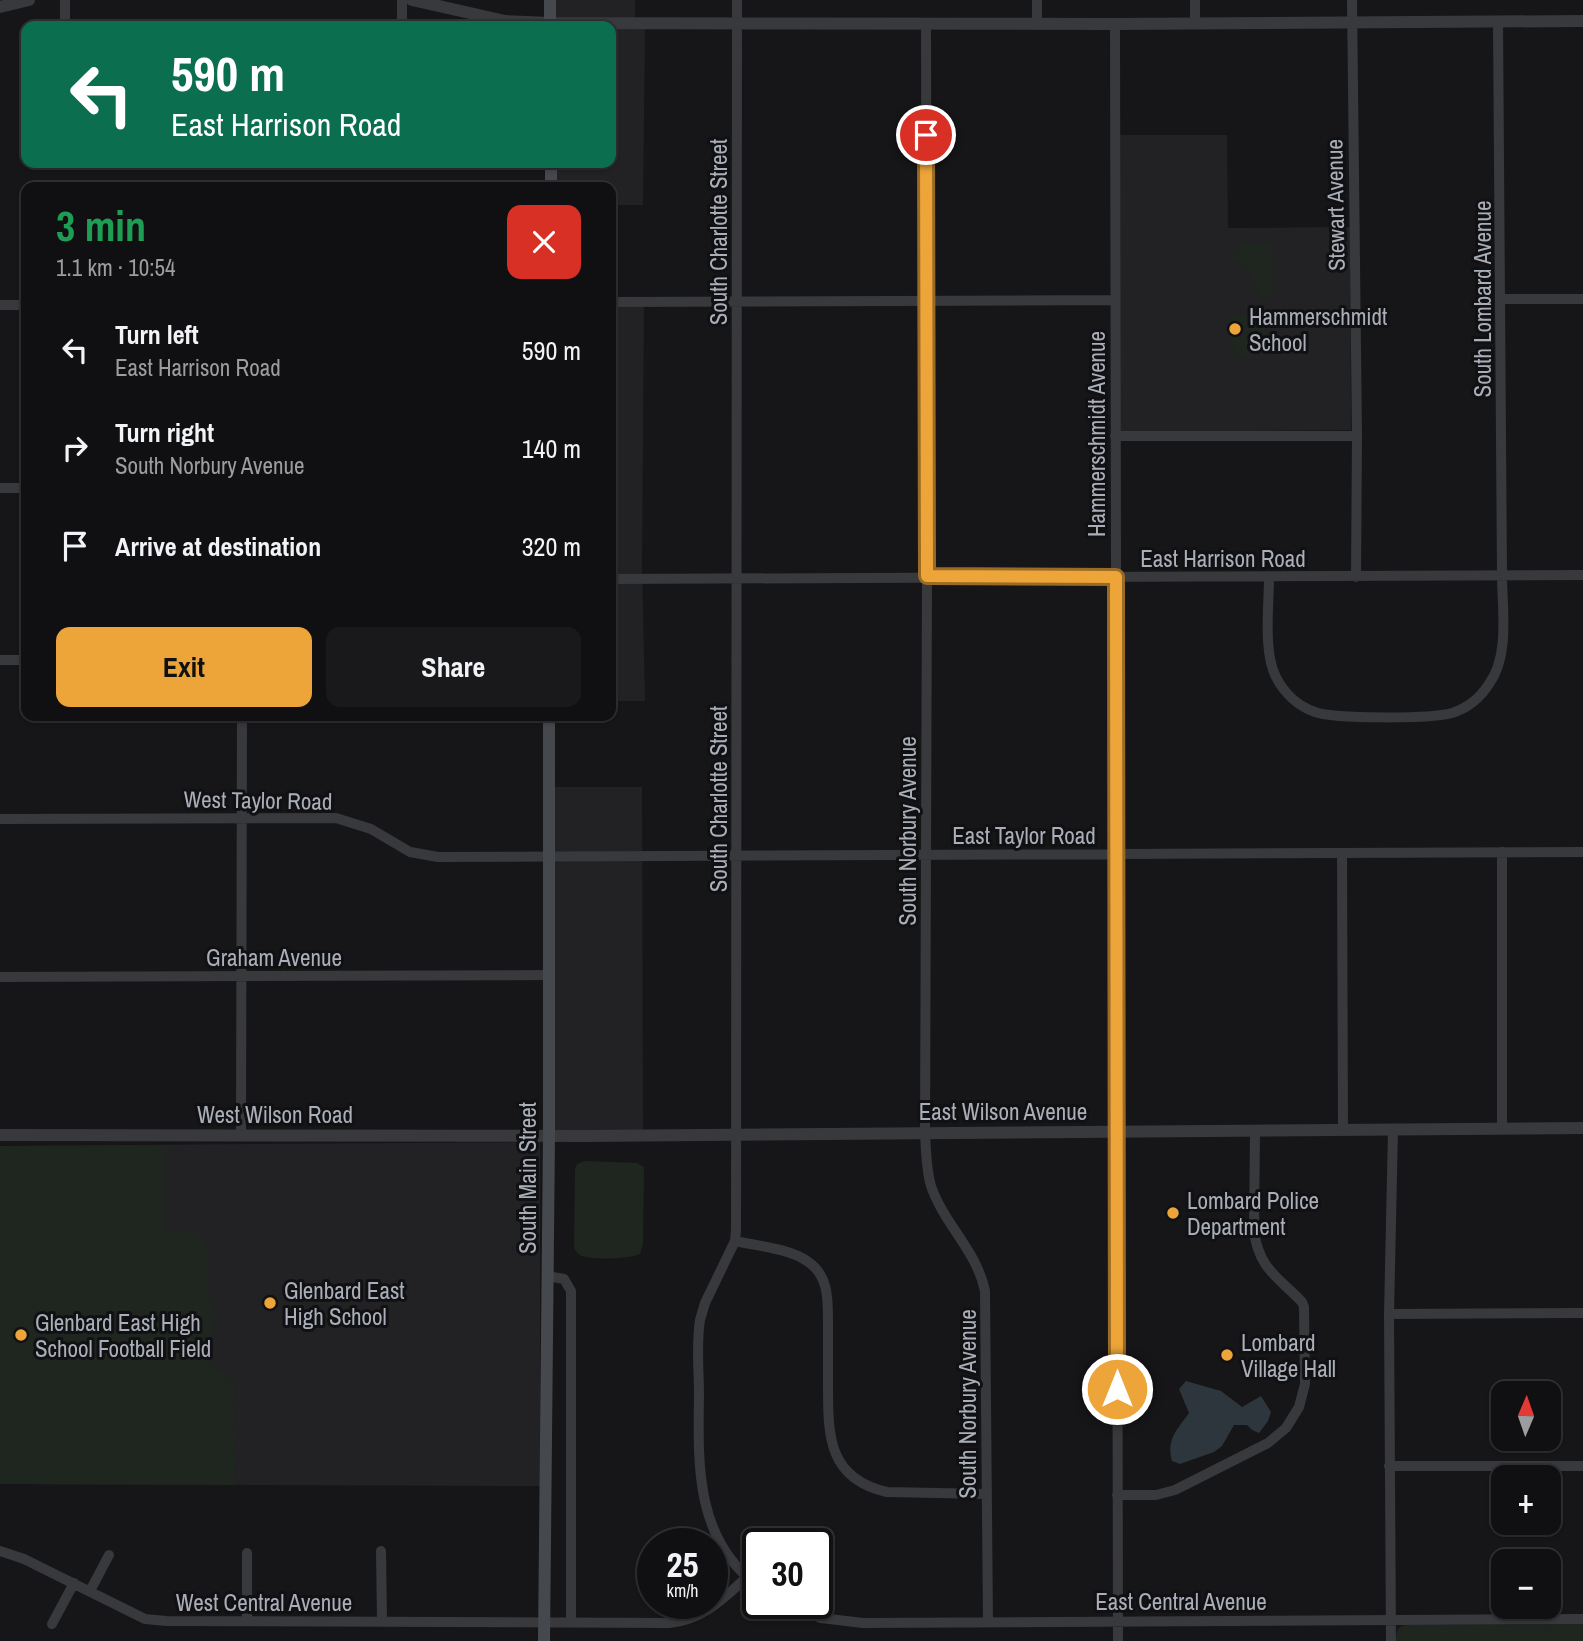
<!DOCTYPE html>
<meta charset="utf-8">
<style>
body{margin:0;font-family:"Archivo Narrow",sans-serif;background:#19191b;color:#f1f3f6;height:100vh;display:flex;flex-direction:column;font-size:26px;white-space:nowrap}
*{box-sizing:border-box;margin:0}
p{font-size:23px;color:#9c9d9f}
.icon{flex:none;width:38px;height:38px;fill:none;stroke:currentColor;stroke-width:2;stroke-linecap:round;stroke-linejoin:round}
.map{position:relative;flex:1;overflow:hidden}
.details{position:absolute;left:21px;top:182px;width:595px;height:539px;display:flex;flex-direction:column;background:#101012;border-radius:14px;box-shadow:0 2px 5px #0004,0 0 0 2px #303032}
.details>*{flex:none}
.banner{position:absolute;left:21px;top:21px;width:595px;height:147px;border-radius:14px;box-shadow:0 2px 5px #0004,0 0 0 2px #303032;background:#0b6e4f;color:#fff;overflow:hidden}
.needle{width:46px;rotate:2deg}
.tools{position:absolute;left:1491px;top:1381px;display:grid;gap:14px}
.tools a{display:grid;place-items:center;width:70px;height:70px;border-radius:14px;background:#101012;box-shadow:0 2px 5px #0004,0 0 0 2px #303032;font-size:35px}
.speed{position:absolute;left:637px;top:1528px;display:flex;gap:14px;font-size:35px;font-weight:700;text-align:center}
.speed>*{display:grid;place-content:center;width:91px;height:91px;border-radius:50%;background:#101012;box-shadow:0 2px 5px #0004,0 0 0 2px #303032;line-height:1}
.speed small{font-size:18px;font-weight:400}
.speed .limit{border:4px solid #111;border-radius:10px;background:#fff;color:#111}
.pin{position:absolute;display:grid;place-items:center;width:60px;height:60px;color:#fff;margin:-30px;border:4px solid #fff;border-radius:50%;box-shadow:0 2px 7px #0007}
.me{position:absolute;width:77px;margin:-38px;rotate:0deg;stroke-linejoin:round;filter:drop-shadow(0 0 5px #0008)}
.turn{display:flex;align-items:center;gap:24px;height:147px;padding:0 35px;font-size:32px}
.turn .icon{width:91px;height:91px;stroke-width:2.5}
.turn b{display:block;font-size:49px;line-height:60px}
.round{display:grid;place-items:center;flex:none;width:74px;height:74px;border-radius:14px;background:#19191b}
.overview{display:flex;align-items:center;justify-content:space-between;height:119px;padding:0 35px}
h1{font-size:42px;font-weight:800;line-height:52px;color:#1e9e55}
.cta{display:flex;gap:14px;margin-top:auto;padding:14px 35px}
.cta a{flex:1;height:80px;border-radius:14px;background:#eda53a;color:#111;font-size:28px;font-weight:800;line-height:80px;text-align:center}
.cta a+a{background:#19191b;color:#f1f3f6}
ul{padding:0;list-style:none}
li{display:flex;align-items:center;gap:21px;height:98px;padding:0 35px}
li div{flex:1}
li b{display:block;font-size:26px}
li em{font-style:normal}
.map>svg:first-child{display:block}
.built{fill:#222225}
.green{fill:#1e261f}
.water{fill:#2d363c}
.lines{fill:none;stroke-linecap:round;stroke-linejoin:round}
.minor{stroke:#37393d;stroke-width:10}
.tertiary{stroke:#37393d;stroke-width:12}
.secondary{stroke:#45484d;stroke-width:12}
.route-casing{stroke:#9a6b26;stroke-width:18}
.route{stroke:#eda53a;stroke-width:12}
.poi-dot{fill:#eda53a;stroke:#111113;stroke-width:2.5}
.labels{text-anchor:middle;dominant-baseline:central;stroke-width:6;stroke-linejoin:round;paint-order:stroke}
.street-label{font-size:23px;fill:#a9aeb8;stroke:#111113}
.poi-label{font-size:23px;fill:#a9aeb8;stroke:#111113;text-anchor:start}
</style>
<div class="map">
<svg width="1583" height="1641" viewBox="0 0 1583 1641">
<rect width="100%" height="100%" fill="#161618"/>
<path class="built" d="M555,0H635V22L554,21Z
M645,28L643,205H611V187H554V163H611V29Z
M1119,135H1227L1228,228L1350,227L1351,430L1119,432Z
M611,306H644L642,565L645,701H611Z
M552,787H642L643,1132H551Z
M540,1142V1486L0,1484V1146Z"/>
<path class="green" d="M1272,244V295L1270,300L1263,299L1259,296L1250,273L1241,264L1230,258C1237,240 1256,244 1272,244Z
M1234,315H1248L1265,327V340L1252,358H1240L1228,340V321Z
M165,1145V1232H197L207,1245V1293L217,1313L208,1341L210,1363L234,1382L235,1485L0,1484V1146Z
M585,1161L637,1163L644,1167L643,1244L640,1254C630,1259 593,1260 582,1256C577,1254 577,1252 574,1248L575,1169L577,1164Z
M1583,1624V1641H1396C1396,1632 1397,1626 1407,1625Z"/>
<path class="water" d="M1186,1381L1221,1391L1242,1407L1261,1396L1271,1412L1268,1421L1259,1433L1252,1430L1247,1425H1234L1222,1446L1214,1452L1180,1464L1172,1461C1166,1439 1177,1430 1189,1413L1179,1389Z"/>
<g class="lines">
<path class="minor" d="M402,0V26
M737,0L736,1230L735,1241L705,1303L700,1320C696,1344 699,1370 699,1395C698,1465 695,1539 758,1586
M1352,0L1357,436L1356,577
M1037,24V0
M1115,24L1118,1641
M1195,24V0
M926,25L927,576L925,1132C926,1150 926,1169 931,1186C944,1224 977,1251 985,1291L988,1622
M65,26V0
M1501,299H1583
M611,302L1115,300
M0,305H26
M1115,436H1357
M0,488H26
M1269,577C1269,606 1263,652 1276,677C1284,693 1298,706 1315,712C1335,719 1431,719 1452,713C1468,708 1480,698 1489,684C1510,655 1502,609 1502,575L1498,22
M611,579L1583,575
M0,660H26
M0,819L336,818L371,829L410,852L438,857L1583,852
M1502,852V1129
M1342,853L1343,1130
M0,977L548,975
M241,1134L242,716
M735,1241C757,1246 788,1248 807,1261C829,1275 828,1300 828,1323C828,1345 828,1366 828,1388C828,1437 829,1479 887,1492L987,1494
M547,1276L564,1279L571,1291V1623
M1389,1314L1583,1313
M1389,1466H1583
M1117,1495H1156L1175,1490L1268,1443L1286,1428L1299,1407L1305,1384L1304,1307L1302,1302C1277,1276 1259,1269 1254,1231L1255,1131
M0,1551L24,1559L145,1619L166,1621L669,1623C702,1620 723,1599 746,1578
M381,1551L382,1621
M247,1553V1621
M90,1591L109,1555
M783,1603L821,1618L863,1623L1583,1619
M52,1624L74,1583
M1391,1641L1389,1314L1393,1129"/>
<path class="tertiary" d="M412,0L505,21L550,23L1115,24L1583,21
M0,7L29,0
M0,1135L586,1136L1583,1128"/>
<path class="secondary" d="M550,26V0
M551,187V163
M544,1641L549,1135V716"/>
</g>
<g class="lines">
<g class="route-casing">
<path id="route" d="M926,135L927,576L1116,577L1117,1389"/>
</g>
<use href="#route" class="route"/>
</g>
<g class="poi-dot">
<circle cx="1235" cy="329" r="7"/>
<circle cx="1173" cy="1213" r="7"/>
<circle cx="270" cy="1303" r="7"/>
<circle cx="21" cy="1335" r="7"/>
<circle cx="1227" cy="1355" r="7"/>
</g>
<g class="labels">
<g class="street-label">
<text transform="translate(1335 205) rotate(-91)">Stewart Avenue</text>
<text transform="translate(718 232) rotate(-90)">South Charlotte Street</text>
<text transform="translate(1482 299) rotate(-90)">South Lombard Avenue</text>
<text transform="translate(1096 434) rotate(-90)">Hammerschmidt Avenue</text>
<text x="1223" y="558">East Harrison Road</text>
<text transform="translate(718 799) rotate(-90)">South Charlotte Street</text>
<text transform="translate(258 800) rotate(1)">West Taylor Road</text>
<text transform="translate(907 831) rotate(-90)">South Norbury Avenue</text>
<text x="1024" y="835">East Taylor Road</text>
<text x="274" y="957">Graham Avenue</text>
<text x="1003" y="1111">East Wilson Avenue</text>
<text x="275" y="1114">West Wilson Road</text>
<text transform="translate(527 1178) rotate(-90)">South Main Street</text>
<text transform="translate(967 1404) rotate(-90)">South Norbury Avenue</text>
<text x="1181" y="1601">East Central Avenue</text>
<text x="264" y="1602">West Central Avenue</text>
</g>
<g class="poi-label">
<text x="1249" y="316">Hammerschmidt<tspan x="1249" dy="26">School</tspan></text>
<text x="1187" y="1200">Lombard Police<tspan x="1187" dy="26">Department</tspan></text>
<text x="284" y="1290">Glenbard East<tspan x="284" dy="26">High School</tspan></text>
<text x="35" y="1322">Glenbard East High<tspan x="35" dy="26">School Football Field</tspan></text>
<text x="1241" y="1342">Lombard<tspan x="1241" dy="26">Village Hall</tspan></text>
</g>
</g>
</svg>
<div class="tools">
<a><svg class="needle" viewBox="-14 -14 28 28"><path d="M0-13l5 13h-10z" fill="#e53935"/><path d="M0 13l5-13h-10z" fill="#9c9d9f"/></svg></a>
<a>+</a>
<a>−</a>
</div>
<div class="speed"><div>25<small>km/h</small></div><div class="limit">30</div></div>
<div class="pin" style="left:926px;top:135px;background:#d93025"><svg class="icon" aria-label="arrive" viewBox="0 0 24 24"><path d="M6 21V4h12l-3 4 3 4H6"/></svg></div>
<svg class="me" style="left:1117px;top:1389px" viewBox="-20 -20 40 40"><circle r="17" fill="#eda53a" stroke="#fff" stroke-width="3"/><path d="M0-11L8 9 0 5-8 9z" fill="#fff"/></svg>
<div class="banner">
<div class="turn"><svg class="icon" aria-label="left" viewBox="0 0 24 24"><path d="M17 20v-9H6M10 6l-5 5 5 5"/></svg><div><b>590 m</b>East Harrison Road</div></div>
</div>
<section class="details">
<div class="overview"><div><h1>3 min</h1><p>1.1 km · 10:54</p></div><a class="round" style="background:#d93025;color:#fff"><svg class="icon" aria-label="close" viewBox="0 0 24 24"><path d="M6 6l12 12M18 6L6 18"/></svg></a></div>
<ul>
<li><svg class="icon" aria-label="left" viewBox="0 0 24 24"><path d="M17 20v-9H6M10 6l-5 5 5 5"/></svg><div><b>Turn left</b><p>East Harrison Road</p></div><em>590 m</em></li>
<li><svg class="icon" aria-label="right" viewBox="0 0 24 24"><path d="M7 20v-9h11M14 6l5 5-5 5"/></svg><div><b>Turn right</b><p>South Norbury Avenue</p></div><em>140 m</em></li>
<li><svg class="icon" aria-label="arrive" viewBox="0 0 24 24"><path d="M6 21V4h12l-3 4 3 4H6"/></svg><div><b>Arrive at destination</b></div><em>320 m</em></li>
</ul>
<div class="cta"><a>Exit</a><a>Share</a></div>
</section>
</div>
